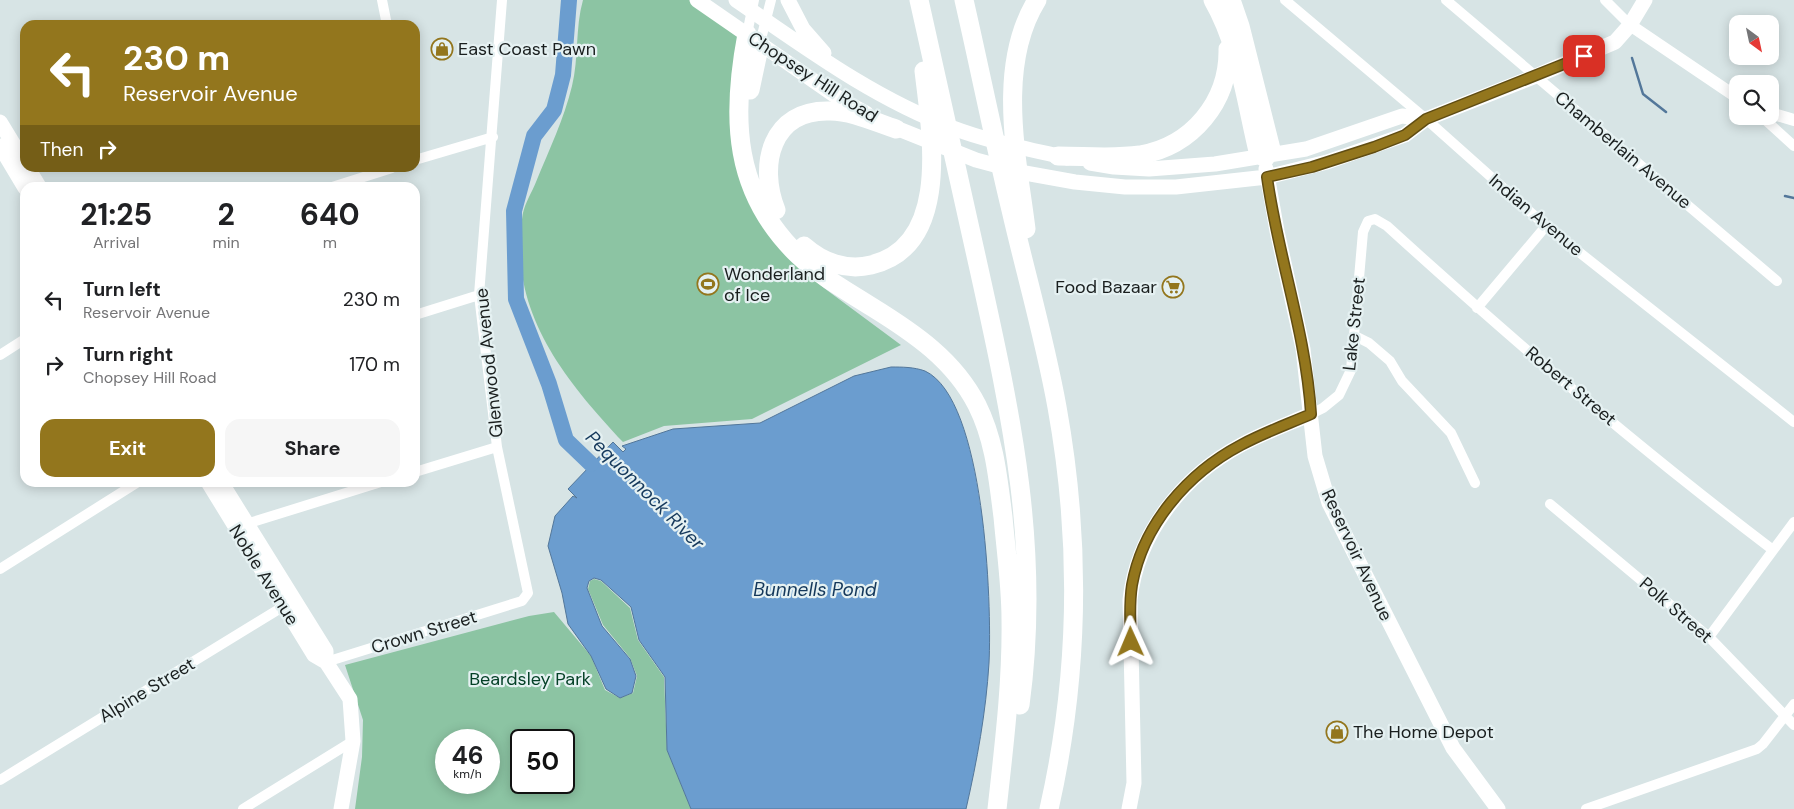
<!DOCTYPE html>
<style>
body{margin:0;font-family:"DM Sans",sans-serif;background:#f6f6f6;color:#202124;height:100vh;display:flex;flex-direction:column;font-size:19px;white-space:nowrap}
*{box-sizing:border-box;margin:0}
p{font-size:16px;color:#757577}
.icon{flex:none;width:28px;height:28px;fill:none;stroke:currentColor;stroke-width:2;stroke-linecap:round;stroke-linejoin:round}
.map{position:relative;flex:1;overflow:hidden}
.drawer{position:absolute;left:20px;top:182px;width:400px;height:305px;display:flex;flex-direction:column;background:#fff;border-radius:15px;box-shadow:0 2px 12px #0003}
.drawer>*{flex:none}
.top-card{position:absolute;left:20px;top:20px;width:400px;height:152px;border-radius:15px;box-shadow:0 2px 12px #0003;background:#93761d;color:#fff;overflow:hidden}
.needle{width:32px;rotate:147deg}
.buttons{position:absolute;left:1729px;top:15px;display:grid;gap:10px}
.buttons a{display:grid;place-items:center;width:50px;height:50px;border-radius:10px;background:#fff;box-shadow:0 2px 12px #0003;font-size:25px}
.speed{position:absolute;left:435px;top:729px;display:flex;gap:10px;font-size:25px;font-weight:700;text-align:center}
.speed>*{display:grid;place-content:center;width:65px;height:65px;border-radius:50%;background:#fff;box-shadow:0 2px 12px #0003;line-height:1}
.speed small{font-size:12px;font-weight:400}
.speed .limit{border:2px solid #111;border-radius:8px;background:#fff;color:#111}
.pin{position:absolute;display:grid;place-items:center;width:42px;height:42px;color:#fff;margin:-21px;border-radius:10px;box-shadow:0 2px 8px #0006}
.me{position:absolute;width:55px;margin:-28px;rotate:359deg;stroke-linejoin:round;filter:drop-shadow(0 0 4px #0008)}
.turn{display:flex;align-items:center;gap:18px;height:105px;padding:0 20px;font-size:22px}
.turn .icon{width:65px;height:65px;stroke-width:2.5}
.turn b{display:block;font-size:35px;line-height:42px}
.then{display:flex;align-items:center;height:48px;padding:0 20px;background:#0003;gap:10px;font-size:19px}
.eta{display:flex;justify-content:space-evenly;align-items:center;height:85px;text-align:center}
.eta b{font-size:30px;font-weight:700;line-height:35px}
.button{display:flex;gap:10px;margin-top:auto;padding:10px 20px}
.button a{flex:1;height:58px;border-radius:15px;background:#93761d;color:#fff;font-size:20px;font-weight:700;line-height:58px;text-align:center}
.button a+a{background:#f6f6f6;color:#202124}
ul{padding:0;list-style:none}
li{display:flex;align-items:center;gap:15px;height:65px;padding:0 20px}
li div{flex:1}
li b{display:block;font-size:19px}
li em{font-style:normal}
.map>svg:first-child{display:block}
.green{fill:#8cc4a3;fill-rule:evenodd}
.water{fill:#6b9dcf;stroke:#53779a}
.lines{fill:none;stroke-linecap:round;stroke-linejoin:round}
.stream{stroke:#53779a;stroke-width:2.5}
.river{stroke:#6b9dcf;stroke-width:16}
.minor{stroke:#fff;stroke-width:10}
.tertiary{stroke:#fff;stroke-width:12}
.secondary{stroke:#fff;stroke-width:15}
.motorway{stroke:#fff;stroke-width:19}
.route-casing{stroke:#604d13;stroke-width:12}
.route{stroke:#93761d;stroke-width:9}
.labels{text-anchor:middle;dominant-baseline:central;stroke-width:4.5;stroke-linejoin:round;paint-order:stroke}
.poi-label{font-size:18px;fill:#1a1f1f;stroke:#e5f1f2;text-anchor:start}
.street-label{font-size:18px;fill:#1a1f1f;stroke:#e5f1f2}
.park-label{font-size:18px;fill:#054127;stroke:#e5f1f2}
.water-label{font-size:19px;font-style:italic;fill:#14385b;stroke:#e5f1f2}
</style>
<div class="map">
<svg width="1794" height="809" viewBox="0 0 1794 809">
<rect width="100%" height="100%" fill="#d7e4e5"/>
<path class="green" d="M583,0H695L754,39L744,136L755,186L790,260L824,288L901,345L752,419L664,426L623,442C563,378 506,308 523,213C525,203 532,192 536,182C549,150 564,119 572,86C579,58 575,28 583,0Z
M594,579L601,581L630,608L638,640L664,677L667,750L691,809H355L362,757L363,720L345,665L529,616L554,612L591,656L605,690L620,698L633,693L637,676L630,658L603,625L588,589L590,581ZM446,740H489V782H446ZM521,740H564V782H521Z"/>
<path class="water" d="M891,367C902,367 914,367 925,371C985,399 992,604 989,663C986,712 977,761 966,809H691L667,750L665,677L639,640L631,607L601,580L594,578L589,581L587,588L602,626L630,659L636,676L632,693L620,698L606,689L591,656L568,624L562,593L548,546L555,516L573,496L577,498L568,489L613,442L623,452L626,449L622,446L673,429L760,423L854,376Z"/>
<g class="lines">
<path class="stream" d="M1632,58L1643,94L1666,112
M1785,196L1794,198"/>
<path class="river" d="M569,0L563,75L554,110L534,136L514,211L516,299L549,384L566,440L591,464"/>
<path class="minor" d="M382,0L387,25
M1285,0L1426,119L1546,226L1794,422
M1446,0L1777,281
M1605,0L1630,25
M747,34L754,0
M760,43L771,0
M1761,116L1794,146
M415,160L493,137
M329,188L392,168
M1477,308L1546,226
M415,315L479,295
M1355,336L1369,343L1390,361L1402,381L1451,433L1475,483
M0,355L25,339
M1311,414L1323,408L1339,395L1351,370L1363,232L1368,221L1375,219L1387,226C1511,339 1640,449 1773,550
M415,472L497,447
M1550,504L1709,637L1794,725
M243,525L381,482
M0,569L138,482
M1709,637L1794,522
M326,662L522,601L528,593L497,447L479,295L502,0
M0,780L289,603
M243,809L353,741
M1586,809L1757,749L1763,744L1794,704"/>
<path class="tertiary" d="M1630,25L1738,98
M1770,113L1794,120"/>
<path class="secondary" d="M697,0L840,99L866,113
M736,0C806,48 873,98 953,128C990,142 1029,149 1067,158
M788,0L803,29L824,53
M0,122L25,163
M886,124L976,160L1025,173L1075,182L1125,187H1176L1267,177L1327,162L1405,135L1426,119L1536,76L1615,42L1630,25L1645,0
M0,146L25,188
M1090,163L1114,167L1149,169L1215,164L1306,149L1402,116L1426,119
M28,168L40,188
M1266,169L1277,231L1303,349L1315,456L1329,503L1453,748L1498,809
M208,482L314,655L326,662L350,699L353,741L341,809
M221,482L326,651V662
M1129,809L1134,783L1130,600C1137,533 1183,476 1241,445C1263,433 1288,424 1311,414"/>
<path class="motorway" d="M919,0C939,90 959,179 979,269C1012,418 1041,551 1020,705
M964,0C980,70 994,140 1011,210C1026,275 1045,340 1057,407C1081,540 1079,677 1049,809
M1213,0C1239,45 1246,101 1258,151L1265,158L1271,149L1240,26L1231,0
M747,34C731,118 733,193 799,256C821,277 847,291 872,307C914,333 954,360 977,405C995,441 998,479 1003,517C1006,551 1011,585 1011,619C1012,682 1004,746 997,809
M750,90L760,43
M1058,156C1085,156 1113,159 1140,155C1192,146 1229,102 1228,49
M776,210C758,165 771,109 830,111C852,111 875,122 896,129
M1026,229C1017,157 996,66 1037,0
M804,246C822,262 846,271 871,265C952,246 931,131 924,71"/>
</g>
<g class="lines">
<g class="route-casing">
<path id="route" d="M1131,642C1130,623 1129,604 1132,585C1143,524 1188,473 1241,445C1263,433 1288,424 1311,414C1306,333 1278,257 1267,177L1312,167L1374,147L1405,135L1426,119L1584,56"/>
</g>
<use href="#route" class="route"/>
</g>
<defs>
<g id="shop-ring" transform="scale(1.125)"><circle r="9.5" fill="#e5f1f2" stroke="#93761d" stroke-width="1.5"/><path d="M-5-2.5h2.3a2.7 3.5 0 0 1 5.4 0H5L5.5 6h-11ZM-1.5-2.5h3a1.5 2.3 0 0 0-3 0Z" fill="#93761d"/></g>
<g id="stadium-ring" transform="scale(1.125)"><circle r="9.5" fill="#e5f1f2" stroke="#93761d" stroke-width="1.5"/><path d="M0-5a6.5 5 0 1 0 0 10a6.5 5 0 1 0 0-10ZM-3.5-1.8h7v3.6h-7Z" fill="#93761d"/></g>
<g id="supermarket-ring" transform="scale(1.125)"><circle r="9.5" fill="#e5f1f2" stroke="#93761d" stroke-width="1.5"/><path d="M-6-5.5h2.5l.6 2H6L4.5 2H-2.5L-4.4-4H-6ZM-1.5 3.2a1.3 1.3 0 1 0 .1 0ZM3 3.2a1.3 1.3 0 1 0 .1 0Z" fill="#93761d"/></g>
</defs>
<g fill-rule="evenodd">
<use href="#shop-ring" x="442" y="49"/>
<use href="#stadium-ring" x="708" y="284"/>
<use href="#supermarket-ring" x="1173" y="287"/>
<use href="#shop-ring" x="1337" y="732"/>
</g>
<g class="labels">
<g class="poi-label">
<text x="458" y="49">East Coast Pawn</text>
<text x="724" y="274">Wonderland<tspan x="724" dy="21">of Ice</tspan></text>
<text x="1157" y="287" text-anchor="end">Food Bazaar</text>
<text x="1353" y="732">The Home Depot</text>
</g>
<g class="street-label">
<text transform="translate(813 77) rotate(33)">Chopsey Hill Road</text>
<text transform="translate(1623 150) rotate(40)">Chamberlain Avenue</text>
<text transform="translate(1536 215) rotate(40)">Indian Avenue</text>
<text transform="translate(1354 324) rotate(-84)">Lake Street</text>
<text transform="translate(489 363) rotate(-96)">Glenwood Avenue</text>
<text transform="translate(1571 386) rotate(40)">Robert Street</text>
<text transform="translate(1357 555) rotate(65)">Reservoir Avenue</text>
<text transform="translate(264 575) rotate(58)">Noble Avenue</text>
<text transform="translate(1676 610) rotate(41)">Polk Street</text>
<text transform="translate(424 632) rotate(-17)">Crown Street</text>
<text transform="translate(147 690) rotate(-31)">Alpine Street</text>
</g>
<g class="park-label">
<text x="530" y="679">Beardsley Park</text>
</g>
<g class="water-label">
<text transform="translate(645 490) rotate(45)">Pequonnock River</text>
<text x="815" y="589">Bunnells Pond</text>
</g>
</g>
</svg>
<div class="buttons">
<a><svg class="needle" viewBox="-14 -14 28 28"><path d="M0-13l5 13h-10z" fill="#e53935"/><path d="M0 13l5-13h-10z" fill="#757577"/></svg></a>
<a><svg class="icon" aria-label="search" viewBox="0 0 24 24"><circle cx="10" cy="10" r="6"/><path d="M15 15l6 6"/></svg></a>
</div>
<div class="speed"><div>46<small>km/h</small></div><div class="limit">50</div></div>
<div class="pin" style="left:1584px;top:56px;background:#d93025"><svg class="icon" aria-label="arrive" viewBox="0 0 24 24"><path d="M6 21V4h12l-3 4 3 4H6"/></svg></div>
<svg class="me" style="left:1131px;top:642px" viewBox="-20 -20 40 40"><path d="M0-17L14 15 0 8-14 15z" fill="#93761d" stroke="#fff" stroke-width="4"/></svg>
<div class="top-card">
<div class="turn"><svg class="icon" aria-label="left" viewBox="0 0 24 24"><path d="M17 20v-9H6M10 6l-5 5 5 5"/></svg><div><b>230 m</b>Reservoir Avenue</div></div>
<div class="then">Then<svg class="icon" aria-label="right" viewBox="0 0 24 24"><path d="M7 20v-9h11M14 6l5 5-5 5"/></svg></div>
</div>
<section class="drawer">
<div class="eta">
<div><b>21:25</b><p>Arrival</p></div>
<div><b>2</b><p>min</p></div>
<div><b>640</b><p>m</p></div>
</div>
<ul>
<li><svg class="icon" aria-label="left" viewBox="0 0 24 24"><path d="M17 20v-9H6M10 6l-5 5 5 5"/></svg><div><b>Turn left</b><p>Reservoir Avenue</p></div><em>230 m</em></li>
<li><svg class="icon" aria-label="right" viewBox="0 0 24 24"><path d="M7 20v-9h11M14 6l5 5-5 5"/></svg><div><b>Turn right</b><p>Chopsey Hill Road</p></div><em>170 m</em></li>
</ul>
<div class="button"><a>Exit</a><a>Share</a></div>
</section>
</div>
